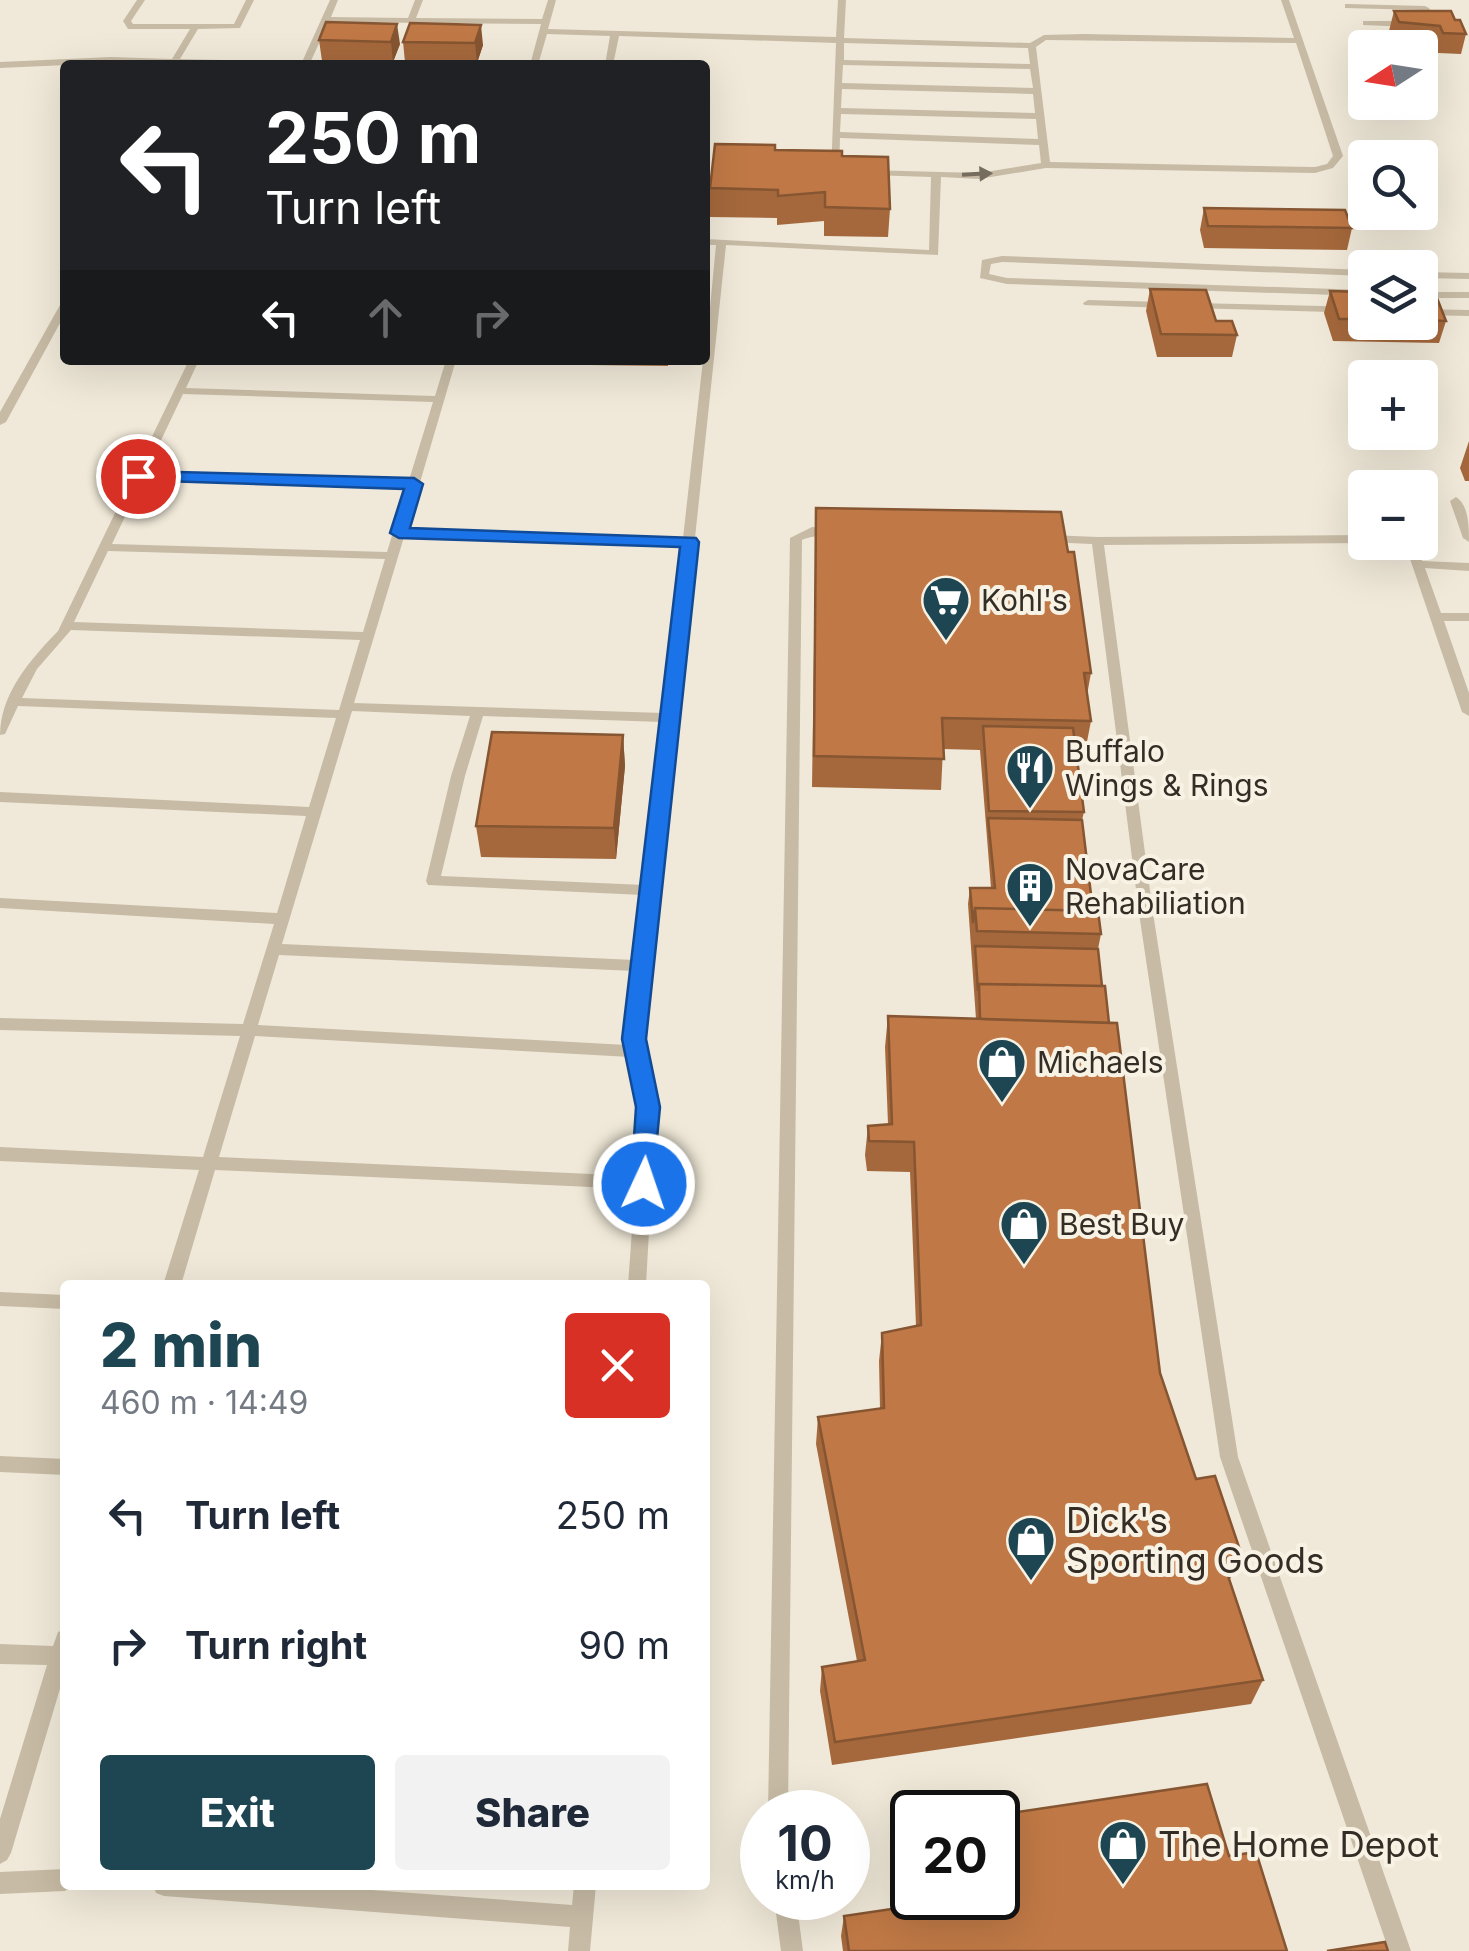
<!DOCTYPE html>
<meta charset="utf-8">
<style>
body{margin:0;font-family:Inter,sans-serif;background:#f2f2f3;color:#1f2937;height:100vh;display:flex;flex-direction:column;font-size:38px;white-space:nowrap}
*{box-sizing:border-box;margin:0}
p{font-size:32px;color:#747a83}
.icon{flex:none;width:55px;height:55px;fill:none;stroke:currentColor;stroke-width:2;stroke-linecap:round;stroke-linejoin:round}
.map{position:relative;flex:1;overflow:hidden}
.panel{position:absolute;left:60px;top:1280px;width:650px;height:610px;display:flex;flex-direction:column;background:#fff;border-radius:10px;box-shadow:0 10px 40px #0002}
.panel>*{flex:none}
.top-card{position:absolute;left:60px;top:60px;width:650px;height:305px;border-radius:10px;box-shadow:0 10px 40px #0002;background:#202124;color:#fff;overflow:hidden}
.needle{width:65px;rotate:258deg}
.tools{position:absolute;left:1348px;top:30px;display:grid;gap:20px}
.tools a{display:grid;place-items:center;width:90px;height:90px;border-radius:10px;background:#fff;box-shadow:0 10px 40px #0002;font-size:50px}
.speed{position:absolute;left:740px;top:1790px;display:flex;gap:20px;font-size:50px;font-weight:700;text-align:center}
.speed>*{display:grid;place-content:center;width:130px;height:130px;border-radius:50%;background:#fff;box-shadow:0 10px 40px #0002;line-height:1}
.speed small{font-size:25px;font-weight:400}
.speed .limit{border:5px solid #111;border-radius:15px;background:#fff;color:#111}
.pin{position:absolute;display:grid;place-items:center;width:85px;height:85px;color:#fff;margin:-42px;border:5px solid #fff;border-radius:50%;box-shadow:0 2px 10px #0007}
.me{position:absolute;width:110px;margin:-55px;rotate:3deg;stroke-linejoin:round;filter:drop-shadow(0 0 8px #0008)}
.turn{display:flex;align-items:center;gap:35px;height:210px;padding:0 40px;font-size:45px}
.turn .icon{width:130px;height:130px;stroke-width:2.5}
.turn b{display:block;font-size:70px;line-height:85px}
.lanes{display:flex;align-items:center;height:95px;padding:0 40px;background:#0003;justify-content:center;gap:50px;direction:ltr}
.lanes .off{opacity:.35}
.round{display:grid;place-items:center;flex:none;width:105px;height:105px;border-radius:10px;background:#f2f2f3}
.overview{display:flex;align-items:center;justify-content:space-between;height:170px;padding:0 40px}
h1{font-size:60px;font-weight:800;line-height:75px;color:#1e4652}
.action{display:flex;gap:20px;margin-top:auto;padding:20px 40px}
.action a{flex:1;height:115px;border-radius:10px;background:#1e4652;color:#fff;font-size:40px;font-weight:800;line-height:115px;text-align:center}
.action a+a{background:#f2f2f3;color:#1f2937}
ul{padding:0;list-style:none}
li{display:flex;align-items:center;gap:30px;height:130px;padding:0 40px}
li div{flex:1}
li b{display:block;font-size:38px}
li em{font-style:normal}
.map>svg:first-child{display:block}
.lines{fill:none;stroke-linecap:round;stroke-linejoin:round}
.lane{fill:#c7bba5;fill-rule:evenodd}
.wall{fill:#a5683c}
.shaded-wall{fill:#865531}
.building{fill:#c07946;stroke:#865531;stroke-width:2.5}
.oneway{fill:#766d5f}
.route{fill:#1a73e8;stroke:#114b97;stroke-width:2.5}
.labels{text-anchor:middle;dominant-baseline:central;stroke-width:8;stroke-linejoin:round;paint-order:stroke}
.poi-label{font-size:30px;fill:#332d26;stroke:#f8f2e4;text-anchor:start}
.near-poi-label{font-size:35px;fill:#332d26;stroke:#f8f2e4;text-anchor:start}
</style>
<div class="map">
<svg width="1469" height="1951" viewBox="0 0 1469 1951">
<rect width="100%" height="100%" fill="#f0e9d9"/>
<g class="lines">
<path class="lane" d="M137,0H145L131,21L133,24H234L246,0H254L240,28L198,29L180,59L302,62L330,0H338L331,17L408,18L415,0H423L416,18L542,19L548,0H556L548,29L836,37L838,0H846L844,38L1030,43L1044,35L1084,34L1294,38L1281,0H1289L1343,156L1333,168L1315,173L1046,168L979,179L941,177L938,255L726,245L642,1039L656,1107L646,1285H628L635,1189L215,1170L181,1285H163L199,1170L0,1161V1147L203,1157L240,1036L0,1030V1018L243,1024L274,924L0,908V898L277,913L306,816L0,802V792L309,807L336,718L18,706L5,734L0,735C0,694 30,660 58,631L189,360H199L186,388L435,396L446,360H456L406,530L683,538L703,360H705L716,245H705V239L929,250L931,177L869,175L864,172L866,170L979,173L1041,163L1039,145L840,138L839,171L831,173L836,43L619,36L613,65H605L610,36L547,34L538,65H530L541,24L329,22L309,65L111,63L0,68V62L111,57L172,59L190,29H128L123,21ZM1046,40L1296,43L1333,156L1327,164L1315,167L1050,162L1036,47ZM844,43L1028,48L1030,64L844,60ZM843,65L1030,69L1033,88L842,83ZM842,89L1033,94L1035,113L841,108ZM841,114L1036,119L1038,139L840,132ZM183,394L433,402L409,480L145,474ZM142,481L407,487L387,552L112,544ZM404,537L682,545L663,713L354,703ZM108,551L385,559L363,632L74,622ZM71,630L360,640L339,710L22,698L37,669ZM352,711L470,716L451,776L426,881L428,885L643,895L635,960L282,944ZM483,716L662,722L644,885L441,876L465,776ZM279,955L634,971L627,1045L258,1025ZM255,1036L630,1057L640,1107L636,1176L219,1157Z
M1348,4L1425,6L1429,8L1438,25L1431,27L1422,10L1345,8V4Z
M1366,21H1410L1414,24L1410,27L1363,25V21Z
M1002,256L1365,270V276L1002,262L991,264L989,274L1007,278L1365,290V296L1007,284L980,278L982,260Z
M1420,272L1469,273V279L1420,278Z
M1420,292H1469V298H1420Z
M1088,300L1166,302L1171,305L1166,308L1084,305L1083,303Z
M65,302V314L6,422L0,425V412L60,305Z
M1194,303L1365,307V313L1190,308L1189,306Z
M1420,309L1469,310V316L1420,315Z
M1456,497C1469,505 1469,527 1469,542L1463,538L1450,501Z
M812,527L836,528L842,532C833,538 817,533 802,540L788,1812H768L790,538Z
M1049,535L1098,537L1365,535V543L1104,545L1153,913L1238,1457L1411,1951H1389L1220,1457L1139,913L1092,544L1045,542L1043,539Z
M1397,542C1414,542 1417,545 1422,561L1469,563V571L1425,568L1441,613H1469V621H1444L1469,693V716L1462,712L1407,550Z
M0,1292L65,1295V1309L0,1306Z
M0,1456L65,1459V1475L0,1472Z
M65,1629V1672L11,1853L7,1860L0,1864V1819L47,1665L0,1664V1644L53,1646L58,1632Z
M65,1869V1885H74L65,1891L0,1894V1872Z
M153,1885H304L572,1905L574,1885H596L590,1951H568L570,1927L164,1896L156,1893Z
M774,1898H796L803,1951H781Z"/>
</g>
<path class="wall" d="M1394,11L1455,20L1466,34L1461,54L1438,53L1434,46L1394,42L1389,31Z
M326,22L400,44L393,62L322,61L319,40Z
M410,23L483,45L477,63L405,62L403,42Z
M775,150L842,156L890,209L888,237L824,236V221L777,225V218L710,217V188Z
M1204,208L1352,228L1347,250L1204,248L1200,230Z
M1150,289L1216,321L1237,335L1232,357H1157L1146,311Z
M1330,291L1365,292V322H1420V293L1446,321L1439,343L1333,341L1324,313Z
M512,360H668V366L512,364Z
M1469,441V481H1465L1460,468Z
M816,508L1091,673L1087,695L1091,721L1085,752H1076L1084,812L1082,820L1093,911L1101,934L1098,949L1102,986L1109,1023L1160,1373L1196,1479L1242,1556L1229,1581L1263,1680L1251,1704L832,1765L820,1691L822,1667L857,1661L816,1444L818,1417L880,1409L879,1361L882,1333L916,1326L910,1172L867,1171L865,1155L868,1126L888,1124L885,1047L888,1016L976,1019L968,904L970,888H991L980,750L943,749L941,790L812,787Z
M623,735L625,766L616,859L481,857L476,826Z
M1229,1856L1287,1951H843L841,1936L844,1916Z"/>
<path class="shaded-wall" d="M397,24L400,44L393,62L391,42Z
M481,25L483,45L477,63L475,43Z
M623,735L625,766L616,859L614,828Z"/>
<path class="building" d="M1394,11H1451L1455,20H1460L1466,34L1443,33L1440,26L1399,22Z
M326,22L397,24L391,42L319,40Z
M410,23L481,25L475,43L403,42Z
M549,64H588V65H549Z
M715,144L775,145V150L842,151V156L888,157L890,209L825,207V192L778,196V190L710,188Z
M1204,208L1345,210L1352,228L1208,226Z
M1150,289L1206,290L1216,321H1232L1237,335L1161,334Z
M1330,291L1365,292V319H1339Z
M1420,293H1435L1446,321L1420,320Z
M816,508L1061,512L1068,552H1074L1091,673H1084L1091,721L942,718L944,759L814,756Z
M983,726L1073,728L1084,812L989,811Z
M492,732L623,735L614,828L476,826Z
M988,818L1082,820L1093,911L975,908L973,923L970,888H995Z
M975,908L1098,911L1101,934L977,931Z
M975,946L1098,949L1102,986L979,984L978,991Z
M979,984L1105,986L1109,1023L980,1019Z
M888,1016L1117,1023L1160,1373L1196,1479L1215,1476L1242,1556L1222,1558L1263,1680L835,1742L822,1667L865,1660L818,1417L884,1408L882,1333L921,1325L914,1142L869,1141L868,1126L892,1124Z
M1207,1784L1229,1856L1256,1852L1287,1951H849L844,1916L966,1898H998V1815Z
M1385,1942L1388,1951H1327Z"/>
<defs><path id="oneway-solid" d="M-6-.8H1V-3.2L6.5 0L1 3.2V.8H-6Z" transform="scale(2.5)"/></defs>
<use class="oneway" href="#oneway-solid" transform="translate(977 174) rotate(-3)"/>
<path class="route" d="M138,471L414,478L423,484L410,528L696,538L699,542L646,1039L660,1107L652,1191H635L631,1184L636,1107L622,1039L680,547L399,538L390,533L404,489L132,480V473Z"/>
<defs>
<g id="supermarket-pin" transform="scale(2.5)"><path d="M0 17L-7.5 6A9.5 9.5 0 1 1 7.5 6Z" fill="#1e4652" stroke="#f8f2e4"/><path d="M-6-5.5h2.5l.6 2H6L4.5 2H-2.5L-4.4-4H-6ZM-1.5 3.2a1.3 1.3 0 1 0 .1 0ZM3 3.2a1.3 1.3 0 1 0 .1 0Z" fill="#fff"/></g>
<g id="restaurant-pin" transform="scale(2.5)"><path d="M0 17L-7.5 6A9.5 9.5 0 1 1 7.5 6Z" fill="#1e4652" stroke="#f8f2e4"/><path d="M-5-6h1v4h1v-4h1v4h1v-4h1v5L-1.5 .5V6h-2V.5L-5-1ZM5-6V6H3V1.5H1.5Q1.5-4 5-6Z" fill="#fff"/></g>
<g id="building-pin" transform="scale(2.5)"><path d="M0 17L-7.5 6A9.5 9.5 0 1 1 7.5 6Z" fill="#1e4652" stroke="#f8f2e4"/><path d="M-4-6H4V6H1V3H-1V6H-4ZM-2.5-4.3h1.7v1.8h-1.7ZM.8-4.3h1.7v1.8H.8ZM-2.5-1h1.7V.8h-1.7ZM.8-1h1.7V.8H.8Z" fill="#fff"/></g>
<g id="shop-pin" transform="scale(2.5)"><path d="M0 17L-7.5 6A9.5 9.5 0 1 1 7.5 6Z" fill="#1e4652" stroke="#f8f2e4"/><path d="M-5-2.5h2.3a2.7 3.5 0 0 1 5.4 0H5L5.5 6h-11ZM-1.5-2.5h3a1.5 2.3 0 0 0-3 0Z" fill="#fff"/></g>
</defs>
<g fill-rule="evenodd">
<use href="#supermarket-pin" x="946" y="600"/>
<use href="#restaurant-pin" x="1030" y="768"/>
<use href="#building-pin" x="1030" y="886"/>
<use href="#shop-pin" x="1002" y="1062"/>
<use href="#shop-pin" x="1024" y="1224"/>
<use href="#shop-pin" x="1031" y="1540"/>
<use href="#shop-pin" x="1123" y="1844"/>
</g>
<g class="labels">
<g class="poi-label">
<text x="981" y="600">Kohl's</text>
<text x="1065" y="751">Buffalo<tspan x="1065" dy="34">Wings &amp; Rings</tspan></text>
<text x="1065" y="869">NovaCare<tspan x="1065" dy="34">Rehabiliation</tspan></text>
<text x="1037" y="1062">Michaels</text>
<text x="1059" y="1224">Best Buy</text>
</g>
<g class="near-poi-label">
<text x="1066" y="1520">Dick's<tspan x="1066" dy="40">Sporting Goods</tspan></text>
<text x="1158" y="1844">The Home Depot</text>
</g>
</g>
</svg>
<div class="tools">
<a><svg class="needle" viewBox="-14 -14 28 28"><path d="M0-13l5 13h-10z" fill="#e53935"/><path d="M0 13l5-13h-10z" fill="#747a83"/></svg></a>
<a><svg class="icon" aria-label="search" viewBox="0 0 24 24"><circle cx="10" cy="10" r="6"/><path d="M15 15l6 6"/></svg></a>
<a><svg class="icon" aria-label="layers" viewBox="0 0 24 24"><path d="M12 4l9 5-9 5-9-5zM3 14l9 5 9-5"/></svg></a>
<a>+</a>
<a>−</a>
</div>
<div class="speed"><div>10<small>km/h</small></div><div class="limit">20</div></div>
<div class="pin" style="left:138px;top:476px;background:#d93025"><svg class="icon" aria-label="arrive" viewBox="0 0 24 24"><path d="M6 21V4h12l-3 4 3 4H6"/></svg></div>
<svg class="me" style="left:644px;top:1184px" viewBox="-20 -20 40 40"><circle r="17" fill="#1a73e8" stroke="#fff" stroke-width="3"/><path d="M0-11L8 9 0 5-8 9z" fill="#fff"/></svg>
<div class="top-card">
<div class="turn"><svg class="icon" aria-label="left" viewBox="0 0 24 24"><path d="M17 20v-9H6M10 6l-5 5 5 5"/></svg><div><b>250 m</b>Turn left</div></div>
<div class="lanes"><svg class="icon" aria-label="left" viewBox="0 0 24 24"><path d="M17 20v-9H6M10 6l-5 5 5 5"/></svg><svg class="icon off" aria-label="ahead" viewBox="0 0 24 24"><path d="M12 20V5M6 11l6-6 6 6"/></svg><svg class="icon off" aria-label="right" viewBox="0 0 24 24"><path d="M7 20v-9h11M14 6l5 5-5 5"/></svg></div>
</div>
<section class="panel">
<div class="overview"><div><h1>2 min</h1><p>460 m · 14:49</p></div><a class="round" style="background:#d93025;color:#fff"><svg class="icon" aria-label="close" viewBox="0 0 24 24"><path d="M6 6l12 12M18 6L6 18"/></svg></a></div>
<ul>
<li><svg class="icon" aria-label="left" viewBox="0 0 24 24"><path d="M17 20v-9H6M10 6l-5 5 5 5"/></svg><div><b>Turn left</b></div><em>250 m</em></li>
<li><svg class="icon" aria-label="right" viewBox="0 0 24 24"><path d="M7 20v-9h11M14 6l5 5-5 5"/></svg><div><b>Turn right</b></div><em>90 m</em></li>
</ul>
<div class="action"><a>Exit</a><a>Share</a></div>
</section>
</div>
